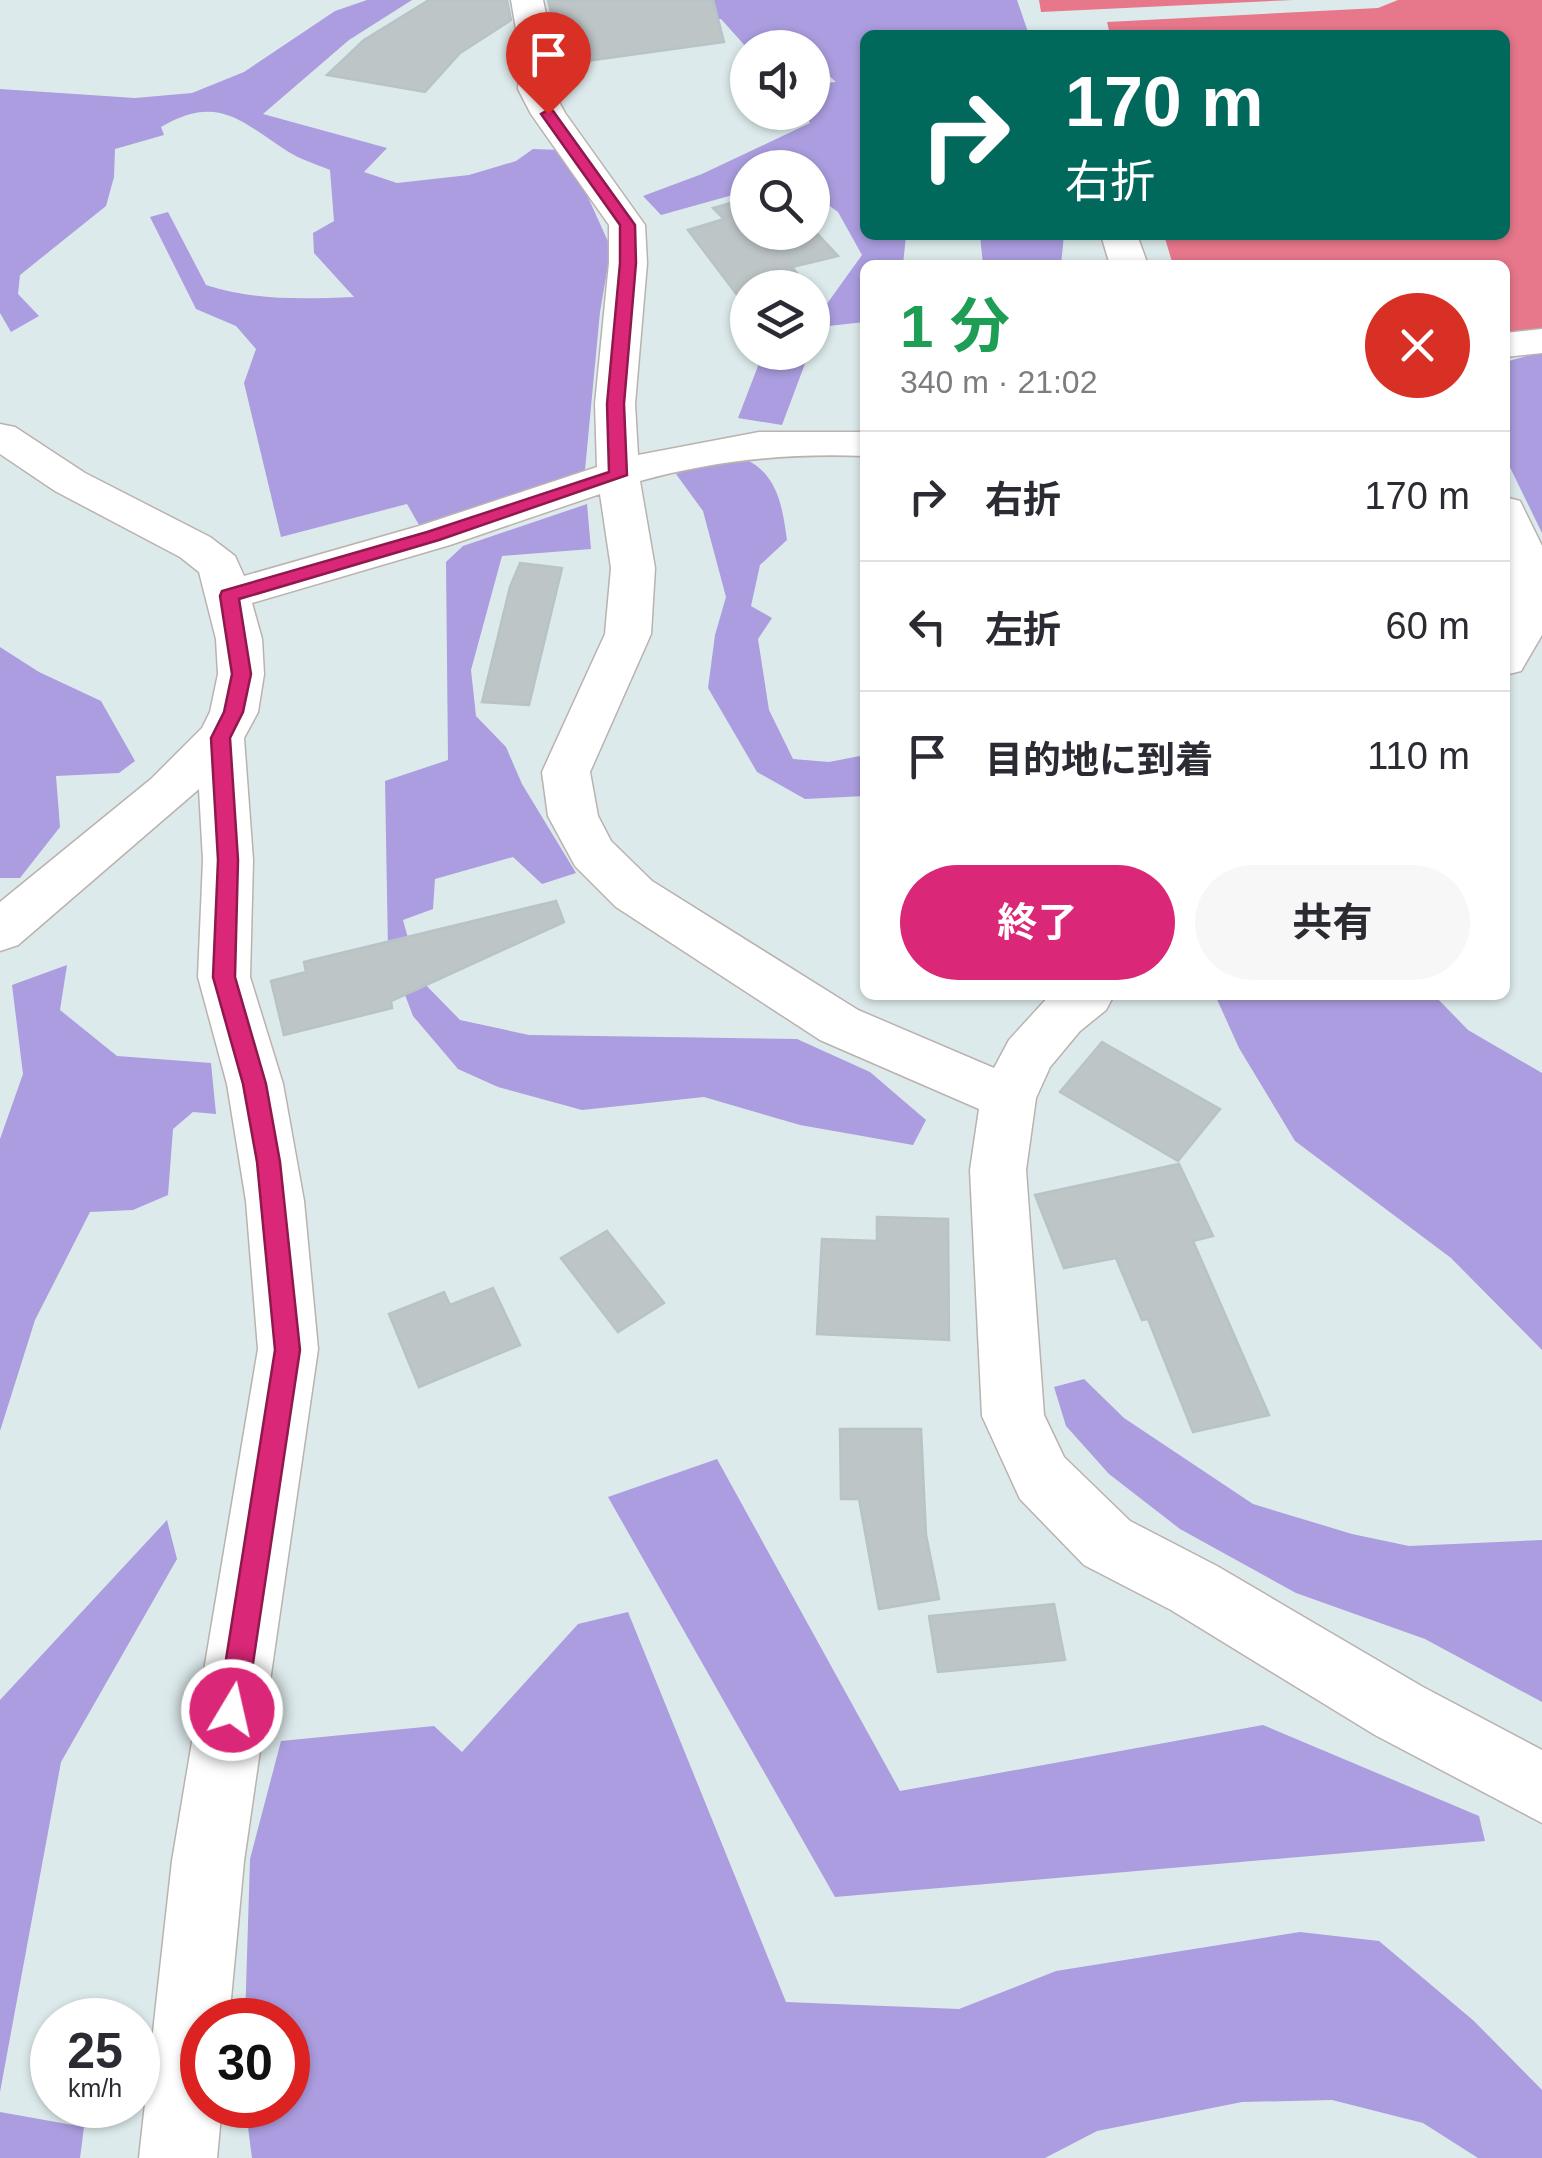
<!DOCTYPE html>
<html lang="ja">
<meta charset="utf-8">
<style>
body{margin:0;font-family:Arial,"Noto Sans JP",sans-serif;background:#f7f7f7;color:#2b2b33;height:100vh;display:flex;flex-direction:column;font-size:38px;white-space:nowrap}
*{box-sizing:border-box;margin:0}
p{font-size:32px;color:#7c7c81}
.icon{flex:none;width:55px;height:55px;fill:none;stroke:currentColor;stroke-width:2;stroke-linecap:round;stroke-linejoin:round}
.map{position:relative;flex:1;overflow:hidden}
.panel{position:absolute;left:860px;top:260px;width:650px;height:740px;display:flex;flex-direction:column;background:#fff;border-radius:15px;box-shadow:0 2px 8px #0004}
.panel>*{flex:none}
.hud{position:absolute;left:860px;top:30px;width:650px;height:210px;border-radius:15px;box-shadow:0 2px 8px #0004;background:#00695c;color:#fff;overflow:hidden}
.buttons{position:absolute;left:730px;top:30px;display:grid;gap:20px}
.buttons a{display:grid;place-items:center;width:100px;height:100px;border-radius:50%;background:#fff;box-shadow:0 2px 8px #0004;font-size:50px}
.speed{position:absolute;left:30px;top:1998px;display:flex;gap:20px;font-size:50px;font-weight:700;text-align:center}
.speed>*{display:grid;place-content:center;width:130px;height:130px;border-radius:50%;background:#fff;box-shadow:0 2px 8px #0004;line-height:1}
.speed small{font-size:25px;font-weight:400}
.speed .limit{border:15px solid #d22;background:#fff;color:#111}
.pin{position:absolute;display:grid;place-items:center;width:85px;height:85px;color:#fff;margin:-102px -42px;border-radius:50% 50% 50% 0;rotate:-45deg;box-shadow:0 0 10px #0007}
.pin .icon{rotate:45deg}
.me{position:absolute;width:110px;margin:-55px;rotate:9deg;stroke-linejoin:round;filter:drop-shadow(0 0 8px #0008)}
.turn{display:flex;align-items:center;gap:35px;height:210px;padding:0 40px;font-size:45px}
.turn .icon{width:130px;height:130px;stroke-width:2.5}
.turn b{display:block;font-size:70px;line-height:85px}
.round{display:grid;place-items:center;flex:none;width:105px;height:105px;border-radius:52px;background:#f7f7f7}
.overview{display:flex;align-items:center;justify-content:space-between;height:170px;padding:0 40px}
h1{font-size:60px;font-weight:700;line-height:75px;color:#1e9e55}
.button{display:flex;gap:20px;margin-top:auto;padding:20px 40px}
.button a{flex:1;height:115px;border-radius:60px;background:#db2777;color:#fff;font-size:40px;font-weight:700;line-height:115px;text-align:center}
.button a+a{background:#f7f7f7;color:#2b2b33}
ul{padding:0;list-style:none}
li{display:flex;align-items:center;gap:30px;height:130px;padding:0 40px;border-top:2px solid #e1e1e2}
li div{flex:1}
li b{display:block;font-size:38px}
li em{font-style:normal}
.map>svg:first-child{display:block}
.green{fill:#ab9ddf}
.water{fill:#e7778b}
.building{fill:#bdc5c7;stroke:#b7c3c7;stroke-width:2.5}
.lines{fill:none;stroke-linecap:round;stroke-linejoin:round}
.minor-casing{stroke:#bab2ae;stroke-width:3}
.minor{fill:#fff;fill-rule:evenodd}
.route{fill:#db2777;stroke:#8e194d;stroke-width:2.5}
</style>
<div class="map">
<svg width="1542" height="2158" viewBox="0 0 1542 2158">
<rect width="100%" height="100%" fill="#ddeaeb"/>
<path class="green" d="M367,0H412L349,40L263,114L387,148L364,172L397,183L469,175L516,161L533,149L562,150L577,173L611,248L600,312L585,470L419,525L407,504L281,537L244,383L256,349L236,326L196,309L150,217L168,212L206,285C255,301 302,299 354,297L314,253L313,233L334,221L330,170C316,164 299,159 287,151C240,120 217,94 161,127L164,135L115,149L114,177L106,206L20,275L18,294L39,316L11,332L0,313V89L135,98L192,93L244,72L335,11Z
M664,0H1017L1029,35H865V235H906L903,265H865V322L819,327L813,344V314L821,312L862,255L838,212L813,194L812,168H748L747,191L661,215L643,196L702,174L810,123L805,113L812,112L813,84L836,82L813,61L812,48H747L721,19L561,28Z
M980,235H1064L1061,265H983Z
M1542,352V533L1505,457V362Z
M763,353H809L782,425L738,418Z
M740,457C777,471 782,504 787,540L760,565L751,606L772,618L758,639L769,710L793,759L829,762L865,755V796L805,799L757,772L708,688L715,635L726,597L703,511L676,474L699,465Z
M587,504L591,549L502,556L471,670L476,716L506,747L522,784L576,873L542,884L513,857L435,879L433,909L403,920L419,978L460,1020L529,1035L797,1039L870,1072L926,1120L913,1145L800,1125L704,1097L582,1110L498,1087L458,1069L413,1016L388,950L385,781L448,760L446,562L463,546Z
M0,647L39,672L101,701L135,761L119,773L56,776L60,827L20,878H0Z
M67,965L60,1010L117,1056L211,1063L216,1114L193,1112L173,1129L168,1195L133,1210L90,1212L35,1320L0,1431V1139L23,1074L12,985Z
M1215,995H1434L1468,1030L1542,1073V1350L1451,1258L1295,1141L1239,1048Z
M1084,1379L1124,1418L1253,1504L1352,1534L1409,1546L1542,1540V1702L1425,1639L1296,1593L1180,1529L1109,1474L1066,1426L1054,1387Z
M717,1459L900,1791L1263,1725L1479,1816L1485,1841L835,1897L608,1497Z
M167,1520L177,1559L61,1762L0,2092V1700Z
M628,1612L786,2002L959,2009L1056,1971L1300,1932L1379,1941L1474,2021L1542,2090V2158H1478L1423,2123L1332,2100L1242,2102L1097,2131L1045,2158H252L245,2105H288V2020H245L250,1859L281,1741L434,1726L462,1752L578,1624Z
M0,2112L84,2127L80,2158H0Z"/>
<path class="water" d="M1039,0H1293L1041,12Z
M1398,0H1542V331L1505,332V265H1173L1164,235H1505V35H1110L1107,22L1378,8Z"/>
<path class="building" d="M429,0H507L511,20L460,53L425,92L327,75L364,40Z
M548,0H713L724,42L564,64Z
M748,198V232H812V228L838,256L792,267L809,288H748V304H744L688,230L724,219L713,208Z
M520,563L562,568L529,705L482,702L510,587Z
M556,901L564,922L391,1001L392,1008L284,1035L271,981L306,972L304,962Z
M1102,1042L1220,1109L1178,1161L1060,1092Z
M1179,1164L1213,1236L1193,1241L1269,1415L1193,1432L1148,1319L1142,1320L1116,1258L1064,1268L1035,1195Z
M877,1217L948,1219L949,1340L817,1334L822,1239L877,1241Z
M607,1231L664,1303L618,1332L561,1258Z
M493,1288L520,1345L419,1387L389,1314L444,1292L450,1305Z
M840,1429H921L926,1535L939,1599L879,1609L859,1499H841Z
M1054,1604L1065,1660L938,1672L929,1616Z"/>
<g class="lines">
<g class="minor-casing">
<path id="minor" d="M511,0H543L554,52L552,89L565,113L645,225L647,263L635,404L638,455L759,432H865V456C787,453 715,460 640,481L655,568L651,634L590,772L598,816L611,841L652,881L858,1010L994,1068L1009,1040L1050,995H1114L1106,1010L1080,1031L1050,1067L1036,1098L1026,1170L1044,1415L1064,1457L1130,1521L1217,1566L1423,1687L1542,1750V1823L1375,1735L1171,1610L1084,1565L1020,1499L982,1416L970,1170L979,1109L820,1040L616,907L575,866L548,816L542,772L605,634L611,568L600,494L450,545L252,603L262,639L264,674L258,712L244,738L253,860L250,977L283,1084L304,1201L318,1349L244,1861L229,2020H202V2105H222L217,2158H139L172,1861L258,1349L246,1201L227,1084L198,977L203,860L199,789L18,945L0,951V902L151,779L202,728L210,712L218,674L216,639L199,572L180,557L55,491L0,454V424L15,427L85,473L210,537L235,556L244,576L419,526L597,467L595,404L609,263V225L531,114L518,89L520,52Z
M1101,235H1137L1148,265H1110Z
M1542,329V353L1505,357V333Z
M1505,497L1520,501L1542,546V635L1521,671L1505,675Z"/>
</g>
<use href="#minor" class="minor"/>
</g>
<path class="route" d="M548,110L553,111L635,225L636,263L624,404L627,475L439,540L239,599L251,674L243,712L230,738L238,860L235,977L266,1084L280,1162L300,1350L246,1710L242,1720L232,1724L222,1720L218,1710L275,1350L257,1162L243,1084L213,977L218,860L211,738L224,712L232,674L220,596L222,591L427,532L609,472L607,404L620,263V225L541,114Z"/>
</svg>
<div class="buttons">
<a><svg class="icon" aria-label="sound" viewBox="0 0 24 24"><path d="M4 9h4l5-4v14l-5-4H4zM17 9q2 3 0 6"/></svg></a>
<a><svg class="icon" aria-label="search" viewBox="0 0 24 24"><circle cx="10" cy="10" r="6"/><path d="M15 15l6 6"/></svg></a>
<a><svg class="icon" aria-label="layers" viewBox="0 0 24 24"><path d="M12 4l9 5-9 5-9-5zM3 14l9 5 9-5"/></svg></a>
</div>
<div class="speed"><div>25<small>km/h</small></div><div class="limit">30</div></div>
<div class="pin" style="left:548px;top:114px;background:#d93025"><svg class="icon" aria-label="arrive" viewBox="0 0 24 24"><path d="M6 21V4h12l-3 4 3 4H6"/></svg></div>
<svg class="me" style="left:232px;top:1710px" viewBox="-20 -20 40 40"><circle r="17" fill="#db2777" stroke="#fff" stroke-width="3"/><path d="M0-11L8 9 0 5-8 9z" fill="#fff"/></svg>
<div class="hud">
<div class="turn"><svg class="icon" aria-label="right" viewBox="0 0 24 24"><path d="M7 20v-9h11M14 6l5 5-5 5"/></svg><div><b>170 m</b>右折</div></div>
</div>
<section class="panel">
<div class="overview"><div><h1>1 分</h1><p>340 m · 21:02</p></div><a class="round" style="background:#d93025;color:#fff"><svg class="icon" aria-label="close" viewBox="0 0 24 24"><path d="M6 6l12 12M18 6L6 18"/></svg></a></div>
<ul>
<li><svg class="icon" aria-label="right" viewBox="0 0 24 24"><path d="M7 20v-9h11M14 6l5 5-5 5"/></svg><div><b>右折</b></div><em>170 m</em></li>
<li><svg class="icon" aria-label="left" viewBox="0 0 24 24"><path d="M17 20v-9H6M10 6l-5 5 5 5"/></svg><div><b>左折</b></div><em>60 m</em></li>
<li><svg class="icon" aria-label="arrive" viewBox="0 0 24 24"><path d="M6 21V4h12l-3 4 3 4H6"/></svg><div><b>目的地に到着</b></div><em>110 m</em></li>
</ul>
<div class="button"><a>終了</a><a>共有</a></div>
</section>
</div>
